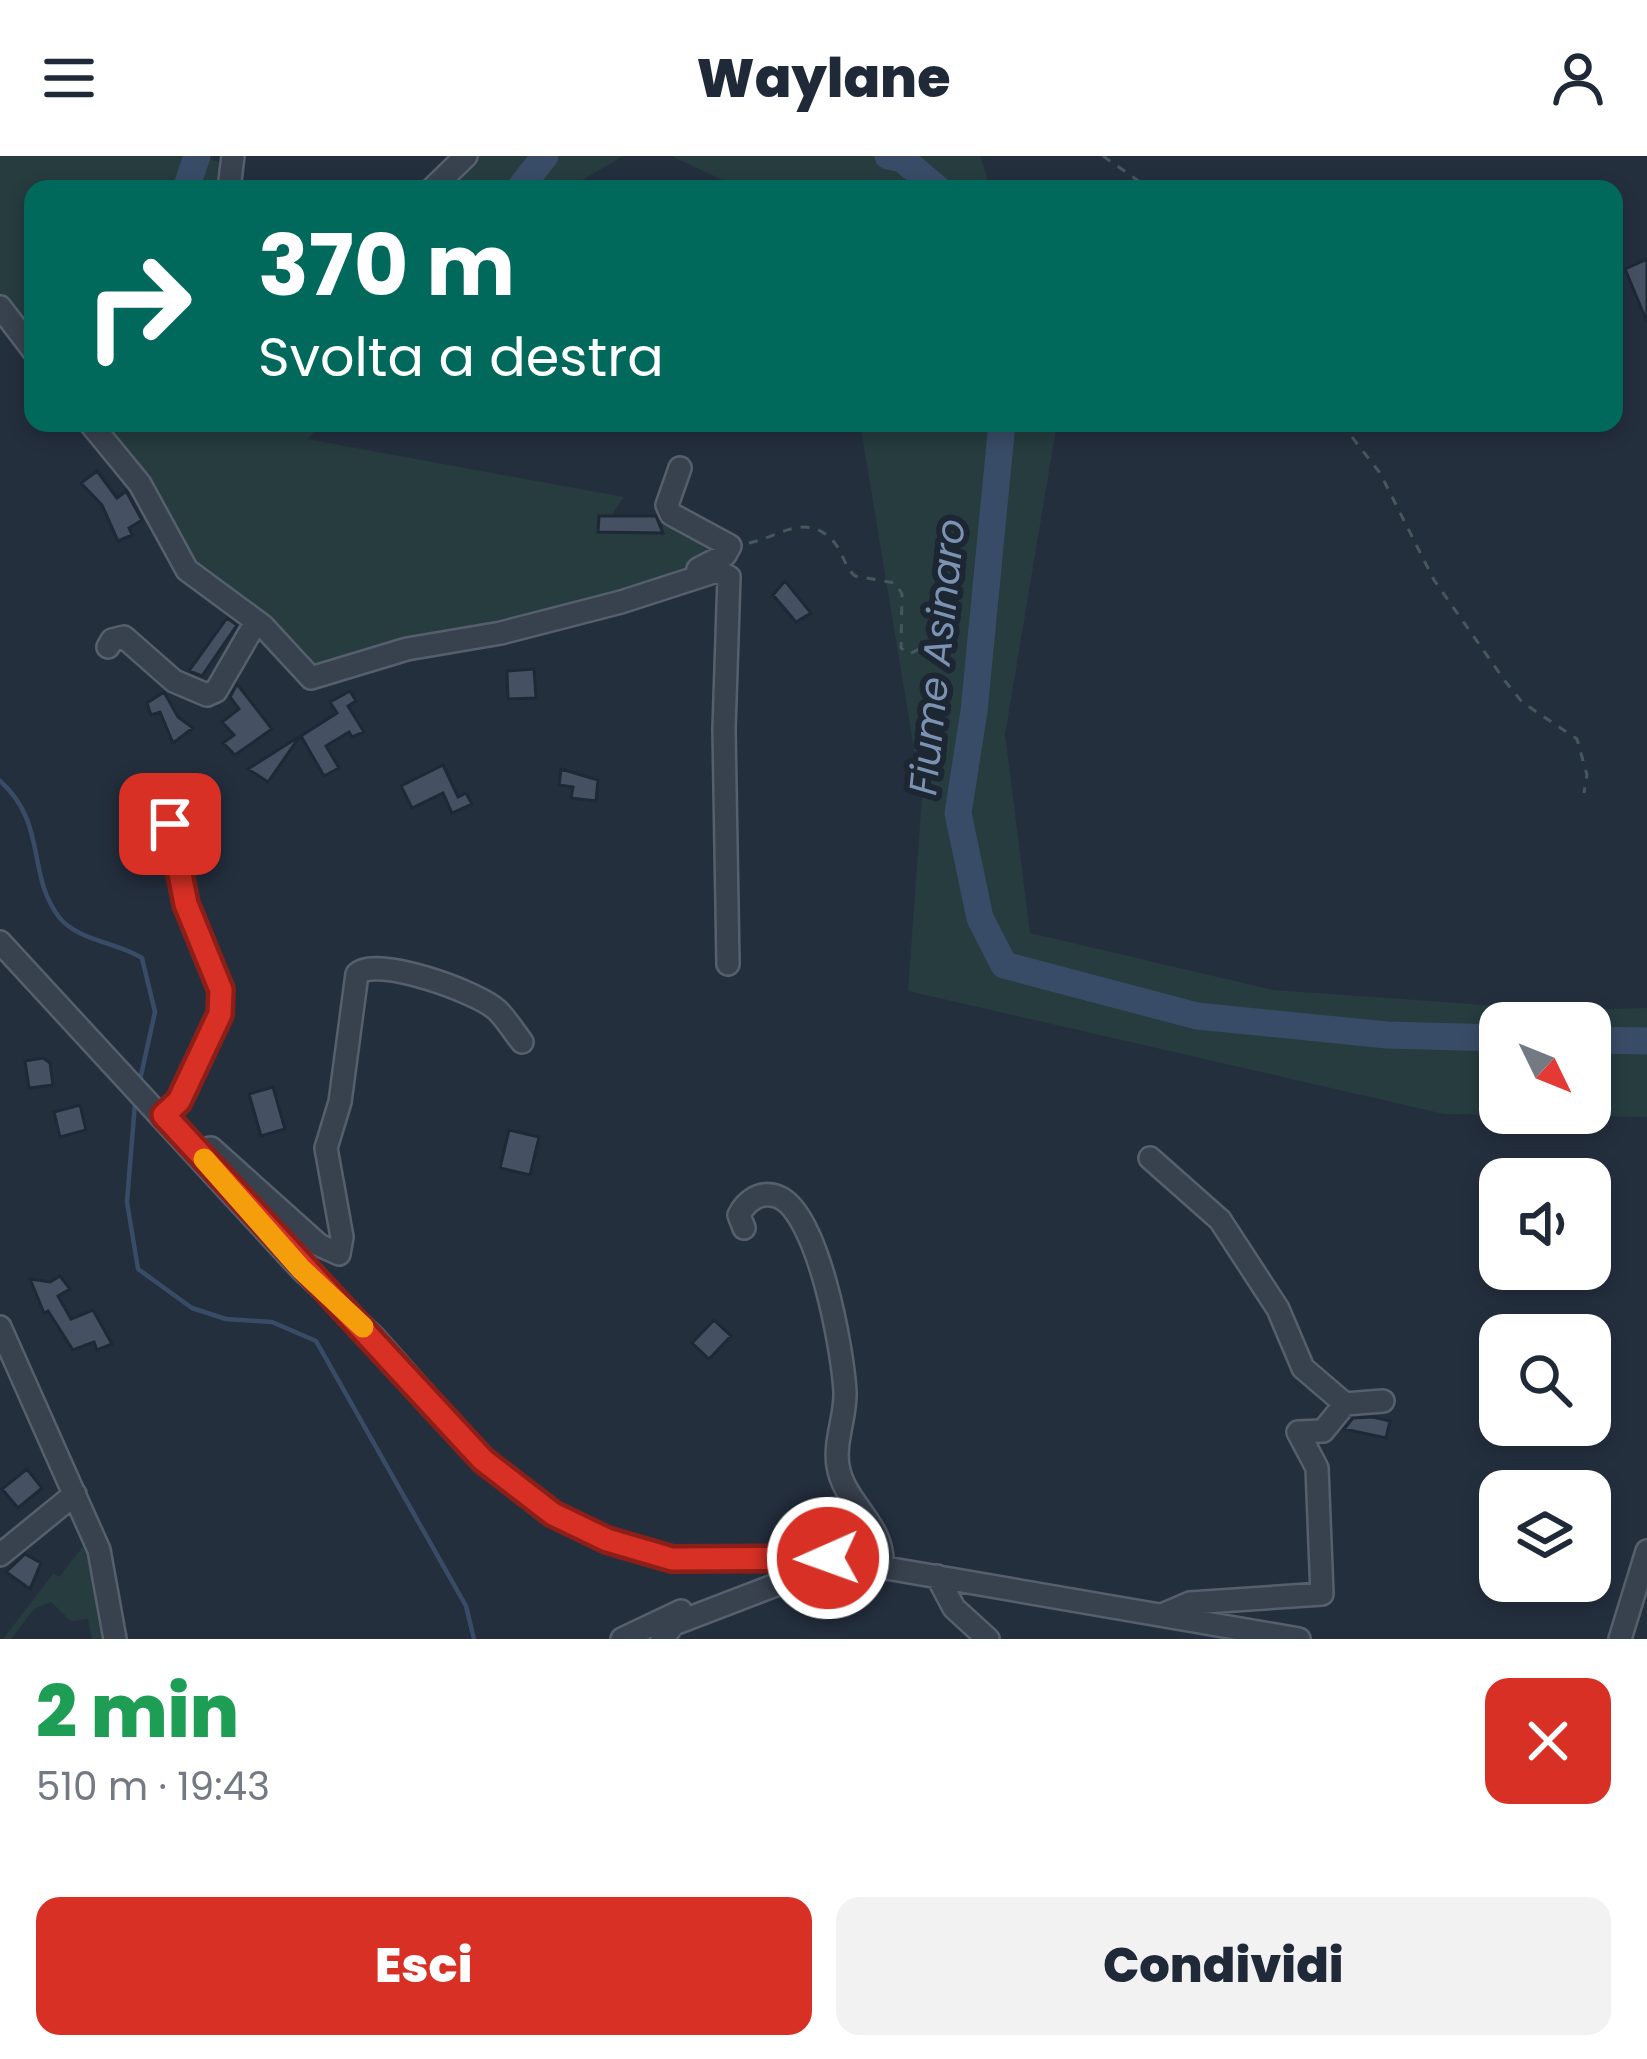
<!DOCTYPE html>
<html lang="it">
<meta charset="utf-8">
<style>
body{margin:0;font-family:Poppins,sans-serif;background:#f2f2f3;color:#1f2937;height:100vh;display:flex;flex-direction:column;font-size:45px;white-space:nowrap}
*{box-sizing:border-box;margin:0}
p{font-size:39px;color:#747a83}
.icon{flex:none;width:66px;height:66px;fill:none;stroke:currentColor;stroke-width:2;stroke-linecap:round;stroke-linejoin:round}
.map{position:relative;height:1483px;overflow:hidden}
.sheet{display:flex;flex-direction:column;background:#fff;flex:1}
.sheet>*{flex:none}
.banner{position:absolute;left:24px;top:24px;width:1599px;height:252px;border-radius:24px;box-shadow:0 6px 18px #0003;background:#00695c;color:#fff;overflow:hidden}
.needle{width:78px;rotate:133deg}
.fabs{position:absolute;left:1479px;top:846px;display:grid;gap:24px}
.fabs a{display:grid;place-items:center;width:132px;height:132px;border-radius:24px;background:#fff;box-shadow:0 6px 18px #0003;font-size:60px}
.pin{position:absolute;display:grid;place-items:center;width:102px;height:102px;color:#fff;margin:-51px;border-radius:24px;box-shadow:0 6px 18px #0006}
.me{position:absolute;width:132px;margin:-66px;rotate:268deg;stroke-linejoin:round;filter:drop-shadow(0 0 9px #0008)}
.turn{display:flex;align-items:center;gap:42px;height:252px;padding:0 36px;font-size:54px}
.turn .icon{width:156px;height:156px;stroke-width:2.5}
.turn b{display:block;font-size:84px;line-height:102px}
.round{display:grid;place-items:center;flex:none;width:126px;height:126px;border-radius:24px;background:#f2f2f3}
.head{display:flex;align-items:center;justify-content:space-between;height:204px;padding:0 36px}
h1{font-size:72px;font-weight:800;line-height:90px;color:#1e9e55}
.cta{display:flex;gap:24px;margin-top:auto;padding:24px 36px}
.cta a{flex:1;height:138px;border-radius:24px;background:#d93025;color:#fff;font-size:48px;font-weight:800;line-height:138px;text-align:center}
.cta a+a{background:#f2f2f3;color:#1f2937}
header{display:flex;justify-content:space-between;align-items:center;height:156px;padding:0 36px;background:#fff;font-size:54px;font-weight:800}
.map>svg:first-child{display:block}
.green{fill:#263c3f;fill-rule:evenodd}
.lines{fill:none;stroke-linecap:round;stroke-linejoin:round}
.stream{stroke:#394c67;stroke-width:4.5}
.river{stroke:#394c67;stroke-width:27}
.building{fill:#455162;stroke:#1f2835;stroke-width:3}
.minor-casing{stroke:#565f6c;stroke-width:26}
.path{stroke:#44595c;stroke-width:3;stroke-dasharray:9 9;stroke-linecap:butt}
.minor{stroke:#38414e;stroke-width:21}
.route-casing{stroke:#8d1f18;stroke-width:30}
.route{stroke:#d93025;stroke-width:21}
.slow{stroke:#f59e0b;stroke-width:21}
.labels{text-anchor:middle;dominant-baseline:central;stroke-width:12;stroke-linejoin:round;paint-order:stroke}
.water-label{font-size:39px;font-style:italic;fill:#7c92b1;stroke:#1d2633}
</style>
<header><svg class="icon" aria-label="menu" viewBox="0 0 24 24"><path d="M4 6h16M4 12h16M4 18h16"/></svg>Waylane<svg class="icon" aria-label="person" viewBox="0 0 24 24"><circle cx="12" cy="8" r="4"/><path d="M4 21q1-7 8-7t8 7"/></svg></header>
<div class="map">
<svg width="1647" height="1483" viewBox="0 0 1647 1483">
<rect width="100%" height="100%" fill="#242f3e"/>
<path class="green" d="M0,0H194L225,7L224,33H33V186L0,145Z
M469,0H623L567,33H438Z
M671,0H980L991,33H742Z
M96,267H324L307,283L624,341L611,360H599V376L662,377L663,360L719,387L716,401L655,430L319,519L201,421Z
M860,267H1057L1005,579L1030,777L1273,834L1560,854L1647,852V961L1444,958L908,835L922,641ZM1590,867V957H1500V867Z
M85,1388L106,1483H92L88,1463L71,1465L51,1446L34,1453L11,1483H3L53,1418L59,1421Z"/>
<g class="lines">
<path class="stream" d="M0,625C48,668 26,718 59,761C78,785 117,786 142,802L155,856L140,924
M135,947L127,1046L138,1113L192,1152L226,1163L272,1166L316,1185L466,1450L474,1483"/>
<path class="river" d="M888,0L902,3L938,33
M186,33L197,0
M519,33L545,0
M1002,267L974,555L958,657L980,762L1004,809L1197,860L1387,879L1500,882
M1590,884L1647,885"/>
</g>
<path class="building" d="M1647,103V166L1625,113Z
M97,315L117,342L126,335L142,364L129,372L132,379L118,385L102,349L81,327Z
M599,360H656L663,377L598,376Z
M785,425L811,457L796,466L773,439Z
M227,462L237,469L202,520L189,515Z
M534,513L536,542L508,543L507,515Z
M237,528L272,573L235,599L223,587L234,579L222,566L239,553L230,541Z
M350,535L356,545L348,550L364,576L352,581L349,576L326,590L339,612L324,620L301,580L337,557L330,546Z
M164,536L178,561L193,572L173,587L160,556L151,559L147,547Z
M300,580L268,626L248,613Z
M443,609L458,641L466,637L472,648L452,657L443,637L412,652L401,630Z
M561,613L598,624L596,645L571,642L573,631L559,629Z
M43,902L50,907L53,929L29,932L25,905Z
M273,931L285,973L261,980L249,938Z
M80,949L86,974L60,981L54,956Z
M509,974L539,981L530,1019L500,1012Z
M60,1120L70,1133L58,1140L71,1163L93,1154L112,1188L97,1194L94,1186L73,1194L48,1155L44,1157L30,1123L50,1126Z
M714,1164L731,1180L709,1203L692,1187Z
M1373,1261L1390,1265L1386,1282L1344,1273L1353,1262Z
M27,1313L42,1332L18,1352L2,1333Z
M25,1398L41,1407L30,1433L6,1416Z"/>
<g class="lines">
<g class="minor-casing">
<path id="minor" d="M229,33L233,0
M432,33L466,0
M0,151L33,194
M90,267L140,328L187,414L263,470L311,522L407,493L501,477L621,446L717,415L729,421L724,573L728,808
M680,312L667,349L671,358L730,390L725,399L698,413
M108,491L112,484L124,481L174,525L207,539L216,535L256,466
M0,786L301,1113L375,1182L483,1304L552,1358L607,1384L672,1403L828,1402L1299,1483
M164,959L179,945L220,858L221,834L186,748L171,668
M198,995L211,992L319,1089L339,1098L342,1081L326,992L340,946L357,818C375,799 479,836 498,855C507,864 514,876 522,886
M1150,1002L1220,1064L1278,1153L1303,1212L1345,1248
M744,1072L739,1059C746,1045 760,1035 776,1040C818,1052 843,1196 845,1236C846,1260 834,1285 838,1310C844,1348 885,1368 882,1410
M0,1171L99,1394L115,1483
M0,1399L75,1338
M937,1420L954,1452L988,1483
M1162,1459L1190,1447L1322,1438L1317,1312L1298,1276L1323,1275L1345,1248L1383,1245
M622,1483L681,1455
M662,1483L674,1468L807,1417L812,1403
M1620,1483L1647,1395"/>
</g>
<path class="path" d="M1103,0L1150,33
M1341,267L1380,317L1434,424L1505,525L1522,546L1577,583L1587,619L1584,637
M749,387C779,381 806,355 834,386C843,397 844,410 855,420L895,427L902,438L901,492L909,498L936,485"/>
<use href="#minor" class="minor"/>
</g>
<g class="lines">
<g class="route-casing">
<path id="route" d="M170,668L186,748L221,834L220,858L179,945L164,959L483,1304L553,1358L607,1384L672,1403L828,1402"/>
</g>
<use href="#route" class="route"/>
<path class="slow" d="M204,1003L301,1113L363,1171"/>
</g>
<g class="labels">
<g class="water-label">
<text transform="translate(937 501) rotate(-84)">Fiume Asinaro</text>
</g>
</g>
</svg>
<div class="fabs">
<a><svg class="needle" viewBox="-14 -14 28 28"><path d="M0-13l5 13h-10z" fill="#e53935"/><path d="M0 13l5-13h-10z" fill="#747a83"/></svg></a>
<a><svg class="icon" aria-label="sound" viewBox="0 0 24 24"><path d="M4 9h4l5-4v14l-5-4H4zM17 9q2 3 0 6"/></svg></a>
<a><svg class="icon" aria-label="search" viewBox="0 0 24 24"><circle cx="10" cy="10" r="6"/><path d="M15 15l6 6"/></svg></a>
<a><svg class="icon" aria-label="layers" viewBox="0 0 24 24"><path d="M12 4l9 5-9 5-9-5zM3 14l9 5 9-5"/></svg></a>
</div>
<div class="pin" style="left:170px;top:668px;background:#d93025"><svg class="icon" aria-label="arrive" viewBox="0 0 24 24"><path d="M6 21V4h12l-3 4 3 4H6"/></svg></div>
<svg class="me" style="left:828px;top:1402px" viewBox="-20 -20 40 40"><circle r="17" fill="#d93025" stroke="#fff" stroke-width="3"/><path d="M0-11L8 9 0 5-8 9z" fill="#fff"/></svg>
<div class="banner">
<div class="turn"><svg class="icon" aria-label="right" viewBox="0 0 24 24"><path d="M7 20v-9h11M14 6l5 5-5 5"/></svg><div><b>370 m</b>Svolta a destra</div></div>
</div>
</div>
<section class="sheet">
<div class="head"><div><h1>2 min</h1><p>510 m · 19:43</p></div><a class="round" style="background:#d93025;color:#fff"><svg class="icon" aria-label="close" viewBox="0 0 24 24"><path d="M6 6l12 12M18 6L6 18"/></svg></a></div>
<div class="cta"><a>Esci</a><a>Condividi</a></div>
</section>
